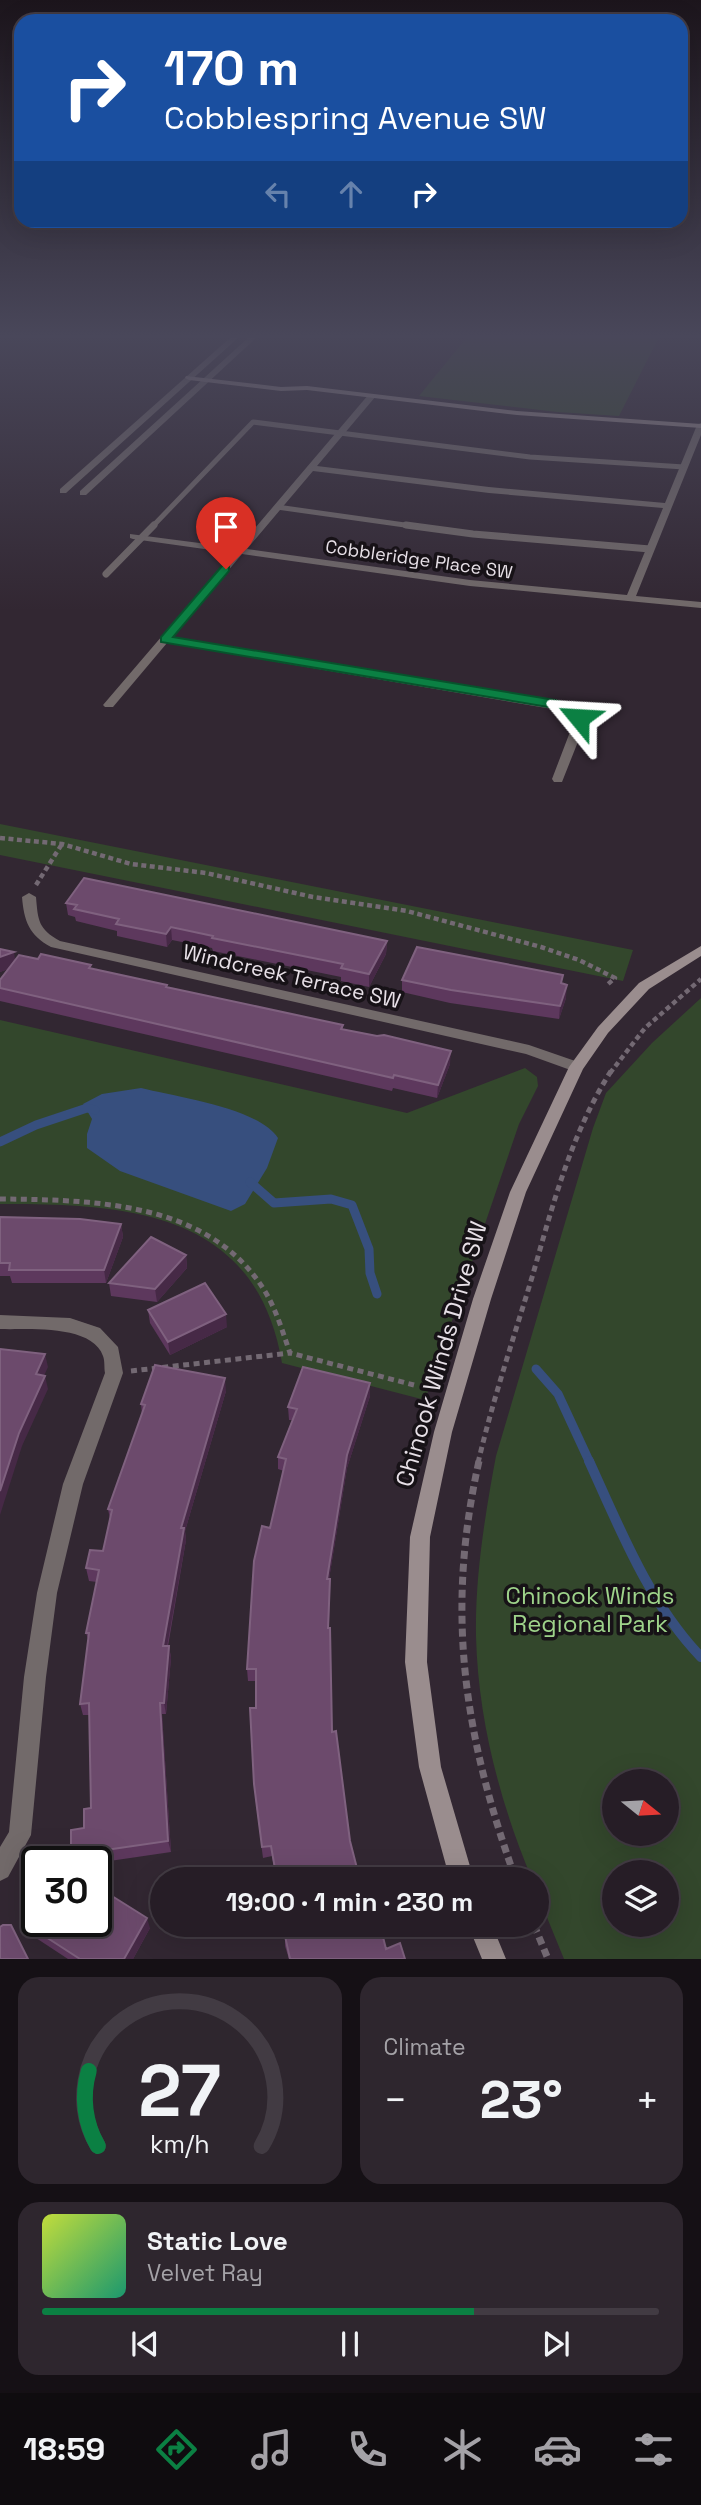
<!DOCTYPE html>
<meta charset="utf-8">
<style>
:root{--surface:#261d26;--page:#2e262e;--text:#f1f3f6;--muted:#a4a2a7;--line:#423b43;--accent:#0b8043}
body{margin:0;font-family:"Space Grotesk",sans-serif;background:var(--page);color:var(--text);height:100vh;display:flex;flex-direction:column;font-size:26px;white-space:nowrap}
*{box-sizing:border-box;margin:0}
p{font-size:23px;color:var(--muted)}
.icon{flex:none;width:38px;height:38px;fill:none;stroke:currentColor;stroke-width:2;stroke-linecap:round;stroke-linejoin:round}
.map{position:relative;height:1959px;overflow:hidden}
.sheet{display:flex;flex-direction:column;gap:18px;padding:18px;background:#151015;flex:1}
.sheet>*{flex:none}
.guide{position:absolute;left:14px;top:14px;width:674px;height:214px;border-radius:21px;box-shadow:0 7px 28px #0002,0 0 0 2px var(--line);background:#1a4fa0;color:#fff;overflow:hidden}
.needle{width:46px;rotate:108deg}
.fabs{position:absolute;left:602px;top:1769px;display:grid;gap:14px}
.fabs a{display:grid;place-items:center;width:77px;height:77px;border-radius:50%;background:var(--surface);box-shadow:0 7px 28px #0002,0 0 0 2px var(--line);font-size:35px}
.speed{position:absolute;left:21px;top:1846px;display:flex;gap:14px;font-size:35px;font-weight:700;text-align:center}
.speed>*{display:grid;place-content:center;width:91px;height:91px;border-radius:50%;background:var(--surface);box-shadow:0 7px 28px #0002,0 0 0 2px var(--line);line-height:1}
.speed .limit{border:4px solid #111;border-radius:10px;background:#fff;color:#111}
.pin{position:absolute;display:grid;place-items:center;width:60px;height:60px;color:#fff;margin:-72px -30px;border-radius:50% 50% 50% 0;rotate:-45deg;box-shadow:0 0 7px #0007}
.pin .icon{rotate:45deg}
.me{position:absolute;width:77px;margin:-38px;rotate:297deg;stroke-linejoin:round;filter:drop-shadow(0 0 5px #0008)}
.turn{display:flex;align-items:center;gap:24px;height:147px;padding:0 35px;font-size:32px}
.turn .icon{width:91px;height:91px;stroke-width:2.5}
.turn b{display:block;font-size:49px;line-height:60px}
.lanes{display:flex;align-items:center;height:66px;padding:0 35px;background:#0003;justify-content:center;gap:35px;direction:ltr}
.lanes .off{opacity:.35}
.big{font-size:52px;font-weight:700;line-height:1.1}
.sheet .tile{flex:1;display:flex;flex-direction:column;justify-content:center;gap:10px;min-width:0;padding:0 24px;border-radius:21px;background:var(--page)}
.sheet .dial{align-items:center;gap:0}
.dial svg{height:182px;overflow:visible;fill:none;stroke:var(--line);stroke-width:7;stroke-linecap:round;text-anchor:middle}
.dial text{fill:var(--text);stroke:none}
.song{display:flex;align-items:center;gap:21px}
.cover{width:84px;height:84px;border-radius:10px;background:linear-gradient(135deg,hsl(70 70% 55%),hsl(160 70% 35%))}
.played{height:7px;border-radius:4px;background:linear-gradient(90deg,var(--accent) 70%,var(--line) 70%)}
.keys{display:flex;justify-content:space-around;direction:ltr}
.heat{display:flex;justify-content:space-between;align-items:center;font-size:38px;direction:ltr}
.sheet .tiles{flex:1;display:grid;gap:18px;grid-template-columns:1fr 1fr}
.tile:last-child{grid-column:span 2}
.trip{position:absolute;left:150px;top:1867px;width:399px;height:70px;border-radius:35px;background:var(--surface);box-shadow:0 7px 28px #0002,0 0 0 2px var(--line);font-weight:700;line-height:70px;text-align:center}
.menu{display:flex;height:112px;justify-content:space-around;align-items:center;background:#0f0c0f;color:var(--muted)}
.menu .icon{width:49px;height:49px}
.menu .selected{color:var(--accent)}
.menu b{font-size:32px;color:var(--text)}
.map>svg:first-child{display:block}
</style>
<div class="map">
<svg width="701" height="1959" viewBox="0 0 701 1959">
<rect width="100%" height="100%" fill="#322732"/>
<path fill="#33472c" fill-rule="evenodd" d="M467 337H659L619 416 557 412 419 396Z
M0 824 633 950 623 981 0 855Z
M701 998V1959H564L537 1893V1880L532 1879C500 1803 478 1719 476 1636 475 1576 485 1515 496 1456L593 1128 606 1093 652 1043ZM614 1782H667V1834H614ZM667 1872V1925H614V1872Z
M0 1020 407 1113 525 1068 537 1077 538 1086 519 1124 425 1400 282 1363C256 1210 127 1204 0 1204Z"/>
<path fill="#374f7e" d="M141 1088C177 1097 259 1108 278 1138L267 1168 245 1204 231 1211 120 1171 87 1148V1134L92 1119 83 1104 102 1094Z"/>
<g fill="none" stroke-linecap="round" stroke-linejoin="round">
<path stroke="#374f7e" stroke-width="9" d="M0 1142 36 1125 87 1108 95 1110
M250 1182 274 1203 331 1199 352 1205 369 1249 370 1273 377 1294
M536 1369 558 1394 590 1463"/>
<path stroke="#374f7e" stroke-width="10" d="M589 1461C620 1529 649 1603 701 1657"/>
<path stroke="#736973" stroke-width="4.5" stroke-dasharray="5 3.5" stroke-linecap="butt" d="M0 838 62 844 131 864 206 873 313 897 407 911 541 947 579 960 615 978 608 984
M36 885 62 844
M610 1073 645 1028 701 979"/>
<path stroke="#736973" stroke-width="5" stroke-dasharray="6 4.5" stroke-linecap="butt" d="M0 1199C94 1200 211 1201 266 1293 277 1312 283 1333 290 1353L414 1385
M131 1371 290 1353
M478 1463C493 1399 514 1337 533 1274 553 1204 571 1134 611 1071"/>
<path stroke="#736973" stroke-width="7" stroke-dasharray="8 5" stroke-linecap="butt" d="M479 1461C445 1612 464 1736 516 1880
M534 1925 548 1959"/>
<path stroke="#726a6a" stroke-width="5" d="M277 507 419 527
M152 527 253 422 530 457 684 467"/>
<path stroke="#726a6a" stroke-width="7" d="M406 525 473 534 650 549
M106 574 154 525"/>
<path fill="#726a6a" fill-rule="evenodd" d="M231 337H239L66 493H60V489Z
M249 337H257L86 495H80V491Z
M369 394 376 396 317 466 489 487 665 503 697 425 701 423V435L636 596 701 602V608L470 586 242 554 172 638 571 706 583 716 585 724 562 782H554L552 779 573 724V719L564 711 167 643 113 707H105L103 705 233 553 133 539 130 538V534L238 548ZM313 471 489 493 663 508 627 595 470 580 247 549Z
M29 893 36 897C38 920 38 929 60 941L529 1045 581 1063 583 1067 581 1071 576 1072 526 1054 51 947C29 935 24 921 22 897Z
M0 1315 70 1318 100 1328 118 1347 123 1373 83 1484 57 1593 46 1677 31 1835 8 1877 0 1881V1847L9 1832 24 1677 37 1593 63 1484 105 1373C104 1368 105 1361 103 1356 92 1324 27 1330 0 1329Z"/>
<path fill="#9a8d8e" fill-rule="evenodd" d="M186 376 281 387 307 386 517 411 701 424V428L517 415 307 390 281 391 189 380 185 378Z
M701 946V956L649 989 608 1033 583 1069 526 1192 491 1299 452 1432 430 1537 427 1662 441 1767 474 1880H450L419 1767 405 1662 410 1537 434 1432 473 1299 510 1192 569 1067 598 1027 639 983Z
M468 1925H492L506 1959H482Z"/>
</g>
<path fill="#5d385d" d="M66 903 387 941 386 954 369 987 341 981V977L213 951 212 948 172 940 167 947 117 936V931L76 921 75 917 68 915Z
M0 949 15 960 92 969 167 985V987L343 1025V1029L450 1064 437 1098 393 1088 392 1091 0 1001V980L8 969 0 972Z
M402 980 562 984 566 998 559 1019 450 1003 402 992Z
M0 1217 121 1224 123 1237 106 1283H12L10 1276H0Z
M186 1255 187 1268 157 1302 111 1296 109 1283Z
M148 1310 227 1327 170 1355 150 1323Z
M226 1391 185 1531 186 1540 168 1646H169L171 1658 166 1714H162L171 1852 96 1863 73 1862 71 1855 84 1828 91 1808 89 1715H83L80 1704 88 1639 86 1633 97 1582 89 1581 86 1568 103 1551 110 1519 108 1509 142 1414 141 1404Z
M370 1396 347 1468 329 1579H330L329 1628 332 1732 350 1841 360 1880H276L272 1856 263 1858 255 1796 256 1681H248L247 1669 270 1528 284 1471 278 1469V1457L292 1420H289L288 1407Z
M285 1925H380L386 1949 405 1959H289L285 1946V1936L287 1935Z
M29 1926 150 1928 133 1959H68L33 1936Z"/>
<path fill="#462946" d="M171 927 172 940 167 947 166 934Z
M387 941 386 954 369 987V974Z
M14 952 16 966 0 972V957Z
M567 985 566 998 559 1019 560 1006Z
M451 1051 450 1064 437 1098 438 1085Z
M121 1224 123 1237 106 1283 104 1270Z
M186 1255 187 1268 157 1302 155 1289Z
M226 1314 227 1327 170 1355 168 1342Z
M45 1354 48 1367 39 1387 36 1374Z
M45 1376 48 1389 22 1446 0 1515V1491L19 1433Z
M225 1378 226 1391 185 1531 186 1540 165 1658 163 1646 181 1528Z
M370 1383V1396L347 1468 327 1592V1579L347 1455Z
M169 1646 171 1658 166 1714 164 1703Z
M160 1703 162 1714 171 1852 168 1841Z
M147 1918 150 1928 133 1959H124Z"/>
<path fill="#6c4a6c" stroke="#7f617f" stroke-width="2" d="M84 878 387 941 369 974 341 968 343 964 212 938 213 936 171 927 166 934 116 924 119 919 74 909 77 905 66 903Z
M417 947 563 975 561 983 567 985 560 1006 451 990 402 980Z
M0 949 14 952 0 957Z
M41 954 91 965 89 968 167 985 166 987 343 1025 341 1029 377 1036 384 1035 451 1051 438 1085 394 1075 393 1078 0 988V980L19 955 38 959Z
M0 1217 80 1219 121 1224 104 1270H9L10 1263H0Z
M151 1237 186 1255 155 1289 109 1283Z
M205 1283 226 1314 168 1342 148 1310Z
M0 1349 45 1354 36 1374 45 1376 19 1433 0 1491Z
M155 1365 225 1378 181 1528H184L163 1646H169L164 1703H160L168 1841 71 1855V1830L84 1828V1809L91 1808 89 1703 80 1704 89 1633H86L99 1570 86 1568 90 1550 103 1551 112 1510 108 1509 145 1405 141 1404Z
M303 1367 370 1383 347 1455 327 1579H330L328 1628H330L332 1732 336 1731 350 1841 360 1880H277L271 1846 262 1847 254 1784 250 1708H256V1669H247L254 1561 262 1526 270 1528 286 1459 278 1457 297 1409 288 1407Z
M96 1886 147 1918 124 1959H80L29 1926 37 1913V1922H96Z
M3 1925H11L28 1959H0V1927Z
M286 1925H380L386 1949 400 1943 405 1959H290L285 1936 288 1935Z"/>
<linearGradient id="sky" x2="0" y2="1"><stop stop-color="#1c151c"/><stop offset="0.55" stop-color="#49475a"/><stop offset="1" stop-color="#49475a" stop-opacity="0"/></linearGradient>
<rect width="701" height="611" fill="url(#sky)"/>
<path fill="#0b8043" stroke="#07532c" stroke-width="2" d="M226 565 229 566V571L173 637 555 700 572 705 585 718 579 722 563 710 554 708 161 642V637L222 566Z"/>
<g text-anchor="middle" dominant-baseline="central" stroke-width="7" stroke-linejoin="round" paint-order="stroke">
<g font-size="18" fill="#e7e0e7" stroke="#171217">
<text transform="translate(419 559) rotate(8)">Cobbleridge Place SW</text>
</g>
<g font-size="21" fill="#e7e0e7" stroke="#171217">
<text transform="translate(292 976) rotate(13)">Windcreek Terrace SW</text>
</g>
<g font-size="24" fill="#e7e0e7" stroke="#171217">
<text transform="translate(441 1354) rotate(-74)">Chinook Winds Drive SW</text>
</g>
<g font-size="24" fill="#9ed38a" stroke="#171217">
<text x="590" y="1595">Chinook Winds<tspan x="590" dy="28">Regional Park</tspan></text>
</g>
</g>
</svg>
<div class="fabs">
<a><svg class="needle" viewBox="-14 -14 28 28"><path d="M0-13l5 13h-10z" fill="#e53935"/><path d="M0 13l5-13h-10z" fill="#a4a2a7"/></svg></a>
<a><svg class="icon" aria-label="layers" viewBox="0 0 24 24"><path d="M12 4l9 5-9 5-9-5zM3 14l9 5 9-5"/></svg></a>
</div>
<div class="speed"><div class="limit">30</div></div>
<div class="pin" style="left:226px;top:569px;background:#d93025"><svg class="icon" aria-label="arrive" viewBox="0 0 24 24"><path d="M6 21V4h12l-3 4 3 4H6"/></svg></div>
<svg class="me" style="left:579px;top:718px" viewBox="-20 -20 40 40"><path d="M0-17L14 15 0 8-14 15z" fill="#0b8043" stroke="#fff" stroke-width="4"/></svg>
<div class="trip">19:00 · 1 min · 230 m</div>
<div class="guide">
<div class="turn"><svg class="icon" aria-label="right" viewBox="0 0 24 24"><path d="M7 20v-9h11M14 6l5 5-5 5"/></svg><div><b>170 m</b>Cobblespring Avenue SW</div></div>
<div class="lanes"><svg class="icon off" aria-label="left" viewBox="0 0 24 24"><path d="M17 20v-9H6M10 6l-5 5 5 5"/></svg><svg class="icon off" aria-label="ahead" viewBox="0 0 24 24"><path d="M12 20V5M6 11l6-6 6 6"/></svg><svg class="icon" aria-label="right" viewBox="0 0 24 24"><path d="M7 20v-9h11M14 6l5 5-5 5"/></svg></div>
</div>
</div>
<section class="sheet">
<div class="tiles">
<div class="tile dial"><svg viewBox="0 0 100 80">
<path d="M14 69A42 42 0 1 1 86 69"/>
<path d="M14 69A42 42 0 0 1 10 36" stroke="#0b8043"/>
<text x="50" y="56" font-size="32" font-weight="700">27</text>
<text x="50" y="72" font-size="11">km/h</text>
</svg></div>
<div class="tile"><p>Climate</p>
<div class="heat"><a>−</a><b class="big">23°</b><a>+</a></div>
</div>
<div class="tile">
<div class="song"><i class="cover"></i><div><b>Static Love</b><p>Velvet Ray</p></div></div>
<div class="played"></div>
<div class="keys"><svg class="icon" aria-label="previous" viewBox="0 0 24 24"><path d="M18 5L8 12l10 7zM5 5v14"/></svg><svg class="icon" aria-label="pause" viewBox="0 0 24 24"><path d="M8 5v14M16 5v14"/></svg><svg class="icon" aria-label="next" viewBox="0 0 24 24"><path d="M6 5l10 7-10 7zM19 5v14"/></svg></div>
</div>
</div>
</section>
<nav class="menu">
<b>18:59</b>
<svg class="icon selected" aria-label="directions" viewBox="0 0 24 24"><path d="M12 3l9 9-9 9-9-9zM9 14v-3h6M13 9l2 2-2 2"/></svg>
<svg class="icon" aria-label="music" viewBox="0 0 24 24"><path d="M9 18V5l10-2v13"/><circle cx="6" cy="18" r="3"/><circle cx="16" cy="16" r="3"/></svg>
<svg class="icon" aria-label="phone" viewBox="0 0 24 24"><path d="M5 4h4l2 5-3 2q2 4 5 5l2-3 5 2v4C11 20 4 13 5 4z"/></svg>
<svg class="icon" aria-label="climate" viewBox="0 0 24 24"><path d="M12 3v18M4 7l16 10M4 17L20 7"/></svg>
<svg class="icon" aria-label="car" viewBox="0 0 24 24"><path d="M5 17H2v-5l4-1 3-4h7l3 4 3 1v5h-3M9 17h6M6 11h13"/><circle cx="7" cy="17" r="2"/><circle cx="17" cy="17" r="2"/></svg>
<svg class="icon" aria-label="filters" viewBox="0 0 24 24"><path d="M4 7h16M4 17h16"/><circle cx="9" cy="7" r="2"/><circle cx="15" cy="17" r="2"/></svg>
</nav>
